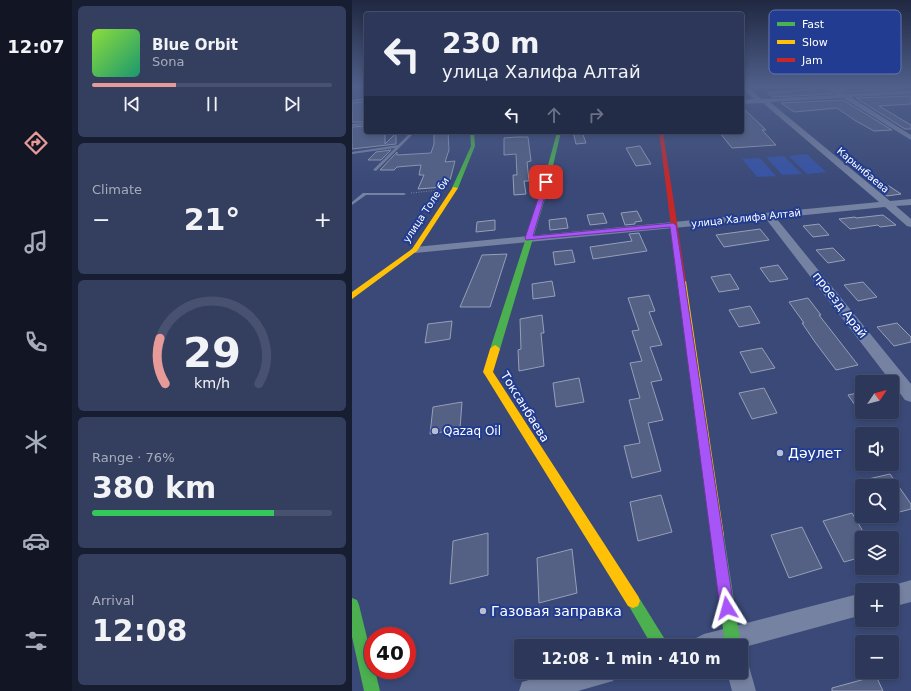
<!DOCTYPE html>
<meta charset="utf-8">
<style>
:root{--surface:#2c3759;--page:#343f5f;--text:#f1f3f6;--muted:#a6acba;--line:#48516f;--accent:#e69b98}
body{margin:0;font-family:"DejaVu Sans",sans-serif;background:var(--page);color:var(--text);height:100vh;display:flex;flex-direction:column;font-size:15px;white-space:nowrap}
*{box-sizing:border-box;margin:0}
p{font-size:13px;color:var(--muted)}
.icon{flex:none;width:22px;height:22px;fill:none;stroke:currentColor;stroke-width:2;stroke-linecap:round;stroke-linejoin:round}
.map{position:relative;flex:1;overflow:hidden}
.details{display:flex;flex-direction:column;gap:6px;padding:6px;background:#181e31;width:280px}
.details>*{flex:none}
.top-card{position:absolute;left:12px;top:12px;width:380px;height:122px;border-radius:4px;box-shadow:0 2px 6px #0003,0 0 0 1px var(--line);background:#2c3759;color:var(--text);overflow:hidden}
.needle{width:26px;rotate:55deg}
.fabs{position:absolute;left:503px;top:375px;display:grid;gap:8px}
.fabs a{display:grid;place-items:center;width:44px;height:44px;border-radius:4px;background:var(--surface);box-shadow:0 2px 6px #0003,0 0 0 1px var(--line);font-size:20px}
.speed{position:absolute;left:12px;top:627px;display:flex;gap:8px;font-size:20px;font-weight:700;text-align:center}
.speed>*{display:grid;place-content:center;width:52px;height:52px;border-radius:50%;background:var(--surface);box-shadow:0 2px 6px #0003,0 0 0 1px var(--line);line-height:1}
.speed .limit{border:6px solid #d22;background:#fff;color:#111}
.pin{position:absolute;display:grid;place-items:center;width:34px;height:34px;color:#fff;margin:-17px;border-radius:8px;box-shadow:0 2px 6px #0006}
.me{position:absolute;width:44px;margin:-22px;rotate:352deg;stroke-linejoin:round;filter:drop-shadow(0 0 3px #0008)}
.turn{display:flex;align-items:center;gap:14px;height:84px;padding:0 12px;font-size:18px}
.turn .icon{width:52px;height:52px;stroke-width:2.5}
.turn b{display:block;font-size:28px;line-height:34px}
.lanes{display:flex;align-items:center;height:38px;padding:0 12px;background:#0003;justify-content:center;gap:20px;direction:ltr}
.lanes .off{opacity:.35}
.big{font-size:30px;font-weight:700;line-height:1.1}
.details .widget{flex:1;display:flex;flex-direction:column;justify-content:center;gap:6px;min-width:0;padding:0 14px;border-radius:6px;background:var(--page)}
.details .dial{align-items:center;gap:0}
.dial svg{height:104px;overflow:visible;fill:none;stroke:var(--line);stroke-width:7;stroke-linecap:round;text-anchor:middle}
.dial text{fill:var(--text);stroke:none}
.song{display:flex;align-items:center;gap:12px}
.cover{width:48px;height:48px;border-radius:6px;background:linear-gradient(135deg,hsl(90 70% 55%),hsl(160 70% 35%))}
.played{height:4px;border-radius:2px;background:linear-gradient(90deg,var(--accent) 35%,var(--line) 35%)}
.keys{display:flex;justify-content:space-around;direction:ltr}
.heat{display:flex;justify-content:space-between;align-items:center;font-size:22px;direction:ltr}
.charge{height:6px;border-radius:3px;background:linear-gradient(90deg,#34c759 76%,var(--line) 0)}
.trip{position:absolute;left:162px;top:639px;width:234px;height:40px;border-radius:4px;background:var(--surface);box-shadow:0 2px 6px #0003,0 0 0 1px var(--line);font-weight:700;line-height:40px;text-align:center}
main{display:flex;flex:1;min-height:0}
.tabs{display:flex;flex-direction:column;width:72px;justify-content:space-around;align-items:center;background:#121624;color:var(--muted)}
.tabs .icon{width:28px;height:28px}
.tabs .active{color:var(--accent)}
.tabs b{font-size:18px;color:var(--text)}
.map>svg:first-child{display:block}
</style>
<main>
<nav class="tabs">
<b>12:07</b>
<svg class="icon active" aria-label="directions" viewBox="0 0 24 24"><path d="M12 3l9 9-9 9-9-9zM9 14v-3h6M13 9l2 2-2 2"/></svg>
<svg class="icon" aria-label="music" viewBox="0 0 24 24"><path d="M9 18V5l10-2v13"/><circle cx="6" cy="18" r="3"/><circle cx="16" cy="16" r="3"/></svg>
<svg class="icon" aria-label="phone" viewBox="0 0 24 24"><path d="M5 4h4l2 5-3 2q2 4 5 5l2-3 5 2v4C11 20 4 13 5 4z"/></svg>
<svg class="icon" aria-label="climate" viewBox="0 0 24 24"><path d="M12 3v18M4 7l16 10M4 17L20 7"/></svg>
<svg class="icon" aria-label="car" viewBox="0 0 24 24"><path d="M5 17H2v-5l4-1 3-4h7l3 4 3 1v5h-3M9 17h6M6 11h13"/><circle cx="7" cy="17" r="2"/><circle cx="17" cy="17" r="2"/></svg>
<svg class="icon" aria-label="filters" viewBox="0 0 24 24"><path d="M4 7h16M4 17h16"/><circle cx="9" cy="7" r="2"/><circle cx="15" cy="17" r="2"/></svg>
</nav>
<section class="details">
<div class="widget">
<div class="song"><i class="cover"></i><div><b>Blue Orbit</b><p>Sona</p></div></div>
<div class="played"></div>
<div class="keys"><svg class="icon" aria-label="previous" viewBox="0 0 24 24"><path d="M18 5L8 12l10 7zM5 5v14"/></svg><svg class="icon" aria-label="pause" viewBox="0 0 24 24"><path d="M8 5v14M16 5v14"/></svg><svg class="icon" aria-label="next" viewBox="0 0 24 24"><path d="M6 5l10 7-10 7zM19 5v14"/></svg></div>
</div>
<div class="widget"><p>Climate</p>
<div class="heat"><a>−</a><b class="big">21°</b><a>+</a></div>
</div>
<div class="widget dial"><svg viewBox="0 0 100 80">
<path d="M14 69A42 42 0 1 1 86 69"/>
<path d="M14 69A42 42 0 0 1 10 34" stroke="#e69b98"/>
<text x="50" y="56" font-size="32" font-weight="700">29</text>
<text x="50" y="72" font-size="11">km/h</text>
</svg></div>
<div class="widget"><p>Range · 76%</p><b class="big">380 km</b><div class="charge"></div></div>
<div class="widget"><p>Arrival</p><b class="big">12:08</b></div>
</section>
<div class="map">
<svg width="559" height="691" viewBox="0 0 559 691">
<rect width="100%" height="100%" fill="#3a4977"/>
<path fill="#3653a6" d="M455 154 474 172 455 174 437 156Z
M432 156 450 174 430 175 414 157Z
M408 158 424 176 405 177 390 159Z"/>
<path fill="#546185" stroke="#969fb8" d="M528 86H544L549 89 493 92 487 89Z
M459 89H475L481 94 421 97 415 93Z
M559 96V104L527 106 559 125V129H553L504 98Z
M491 100 540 130 522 131 504 121 485 108 442 112 429 103Z
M14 102V122H0V103Z
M390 107 414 130H410L424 145 380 148 367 132H390Z
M14 126V132H33V144L44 133V144L0 149V127Z
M82 132H96L97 150 93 162 103 161 97 184H93L92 187 66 189 72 175H67L69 165 45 167 42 170H28L45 152V155L79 153 82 144Z
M221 132H230L234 143 224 144Z
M165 137H176L179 161 175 162 177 181H172L174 194 162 195 161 175H165L164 154 152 155V138Z
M288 146 299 164 284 166 274 148Z
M39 150 29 160H16L24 152Z
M537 186 549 194 535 196 524 187Z
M285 211 290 221 283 222V224L273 225 269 213Z
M251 213 255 223 238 225 235 215Z
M531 215 544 225 528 227 526 225 498 229 487 219 503 217 504 218Z
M214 218 216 228 198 230 197 220Z
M143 220V230L124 232 125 222Z
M467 224 477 235 461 237 451 226Z
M408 229 417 240 372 247 364 235Z
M287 233 295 251 241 259 238 247 280 241 277 234Z
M481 248 493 260 476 263 464 250Z
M220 250 223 262 203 265 201 252Z
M155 254 138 307H108L130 255Z
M426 265 436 279 418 282 408 268Z
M378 274 387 289 367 292 359 277Z
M200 281 203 296 181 299 180 284Z
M511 282 525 297 506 301 492 285Z
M297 295 303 311 297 312 310 345 298 347 310 380 299 382 311 420 296 423 309 471 280 478 272 446 288 443 277 400 288 398 278 363 290 361 280 331 287 330 276 298Z
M456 298 469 315H467L506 365 484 370 463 342 450 323H452L437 302Z
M398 306 408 323 387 327 377 310Z
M190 315 192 333H189L192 366 167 371 166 350 169 349 168 319Z
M100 321 98 339 73 343 76 324Z
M545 323 559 337V342L542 346 525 327Z
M410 348 423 368 399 373 388 352Z
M227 378 232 402 204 407 201 383Z
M412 388 425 413 400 419 387 393Z
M510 392V415L496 395Z
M110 402 108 429 78 434 81 407Z
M538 474 559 504V509L540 514V486H503V482Z
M309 495 320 532 286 541 278 502Z
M500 513 515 538H510V557L492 562 471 521Z
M450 527 470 568 437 578 419 535Z
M136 533V575L98 584 101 541Z
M220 549 225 593 187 603 185 558Z
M524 676 531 691H480V688Z"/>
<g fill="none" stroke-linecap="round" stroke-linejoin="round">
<path stroke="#7682a2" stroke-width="1" stroke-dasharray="1 1.5" stroke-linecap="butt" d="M59 193 88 190"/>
<path fill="#7682a2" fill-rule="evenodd" d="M14 98V100L0 102V100Z
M14 123V125L0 126V124Z
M59 132H63L24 171 21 170 43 148 0 154V152L46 145Z
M11 193H52L54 194 52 195H14L0 205V202Z"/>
<path fill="#7682a2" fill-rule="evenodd" d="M390 86H395L409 99 485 95 473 86H481L493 94 559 90V94L499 97 559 135V140L491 98 418 102 538 201 559 199V205L544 206 559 219V227L555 226 533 207 424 218 559 384V402L553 400 414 219 63 253 58 250 63 247 527 202 411 103 390 104V100L402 99 390 88Z
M559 580V602L540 607V590H532V588Z
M510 593V615L389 648V646H340L344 638 352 634Z
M389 661 396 663 404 691H380L375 672H389Z
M205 672H264L261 681 226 691H167L170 682Z"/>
<path fill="#4caf50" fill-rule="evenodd" d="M118 132H122L123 146 106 188 101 189 100 188 119 146Z
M205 132H209L194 195 148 349 146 351H140L138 349 188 195Z
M366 530 371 531 372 536 389 646H373L360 536 361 531Z
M281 594 286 596 317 646H300L274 601 276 596Z
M0 598 5 600 7 605 21 662V670H23L28 691H12L0 637Z"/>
<path fill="#ffc107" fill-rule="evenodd" d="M101 187 106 188 65 251 0 299V292L60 249Z
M330 278 334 281 372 536 371 541 366 542 361 541 360 536 326 281Z
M143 345 146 347 148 349 141 372 286 596 288 601 286 606 281 608 276 606 133 375 131 372 138 349 140 347Z"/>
<path fill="#c62828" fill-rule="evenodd" d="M307 132H311L334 281 330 284 326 281Z"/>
</g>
<linearGradient id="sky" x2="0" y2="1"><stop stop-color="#202841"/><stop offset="0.47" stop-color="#4f5f8a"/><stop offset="1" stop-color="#4f5f8a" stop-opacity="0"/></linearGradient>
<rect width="559" height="183" fill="url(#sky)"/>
<path fill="#a855f7" stroke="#6d37a1" d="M192 181 197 182 181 236 321 223 324 225 382 608 380 613 375 616 370 613 368 608 318 227 174 240 173 238Z"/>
<g fill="#babfcf" stroke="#213c90" stroke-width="1.5">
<circle cx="83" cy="431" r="4"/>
<circle cx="428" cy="453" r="4"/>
<circle cx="131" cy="611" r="4"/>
</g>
<g text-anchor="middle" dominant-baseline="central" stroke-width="4" stroke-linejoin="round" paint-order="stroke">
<g font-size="10" fill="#fff" stroke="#213c90">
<text transform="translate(511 170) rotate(40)">Карынбаева</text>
<text transform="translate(74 210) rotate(-57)">улица Толе би</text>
<text transform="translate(394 218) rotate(-6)">улица Халифа Алтай</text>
</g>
<g font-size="12" fill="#fff" stroke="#213c90">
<text transform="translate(488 305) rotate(52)">проезд Арай</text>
<text transform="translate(173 407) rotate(58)">Токсанбаева</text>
</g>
<g font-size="12" fill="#fff" stroke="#213c90" text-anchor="start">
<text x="91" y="431">Qazaq Oil</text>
</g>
<g font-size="14" fill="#fff" stroke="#213c90" text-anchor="start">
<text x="436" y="453">Дәулет</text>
<text x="139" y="611">Газовая заправка</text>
</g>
</g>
<rect x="417" y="10" width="132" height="64" rx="6" fill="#213c90" stroke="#6476b1" stroke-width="1"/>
<rect x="425" y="22" width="18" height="4" fill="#4caf50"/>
<rect x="425" y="40" width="18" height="4" fill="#ffc107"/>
<rect x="425" y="58" width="18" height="4" fill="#c62828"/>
<g font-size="11" fill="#fff">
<text x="450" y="28">Fast</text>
<text x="450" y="46">Slow</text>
<text x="450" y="64">Jam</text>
</g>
</svg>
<div class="fabs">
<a><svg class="needle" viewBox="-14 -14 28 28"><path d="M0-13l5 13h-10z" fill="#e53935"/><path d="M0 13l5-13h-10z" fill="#a6acba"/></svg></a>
<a><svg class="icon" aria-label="sound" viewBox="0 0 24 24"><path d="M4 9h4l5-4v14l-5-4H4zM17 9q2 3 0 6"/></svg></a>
<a><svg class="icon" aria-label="search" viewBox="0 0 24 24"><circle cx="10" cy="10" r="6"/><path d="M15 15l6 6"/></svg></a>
<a><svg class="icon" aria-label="layers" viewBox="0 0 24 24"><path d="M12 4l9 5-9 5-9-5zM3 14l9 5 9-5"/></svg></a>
<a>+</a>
<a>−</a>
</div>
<div class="speed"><div class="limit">40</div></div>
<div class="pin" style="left:194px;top:182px;background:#d93025"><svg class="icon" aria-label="arrive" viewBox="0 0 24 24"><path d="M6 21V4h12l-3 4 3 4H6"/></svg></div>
<svg class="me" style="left:375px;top:608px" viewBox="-20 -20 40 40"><path d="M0-17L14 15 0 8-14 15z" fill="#a855f7" stroke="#fff" stroke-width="4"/></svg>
<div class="trip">12:08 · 1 min · 410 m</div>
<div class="top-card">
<div class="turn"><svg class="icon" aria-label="left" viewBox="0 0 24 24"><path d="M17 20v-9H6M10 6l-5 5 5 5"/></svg><div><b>230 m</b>улица Халифа Алтай</div></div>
<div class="lanes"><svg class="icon" aria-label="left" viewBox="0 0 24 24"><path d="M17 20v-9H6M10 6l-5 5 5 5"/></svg><svg class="icon off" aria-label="ahead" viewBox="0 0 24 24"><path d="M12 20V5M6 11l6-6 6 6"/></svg><svg class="icon off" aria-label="right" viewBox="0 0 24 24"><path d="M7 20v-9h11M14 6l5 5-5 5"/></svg></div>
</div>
</div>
</main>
